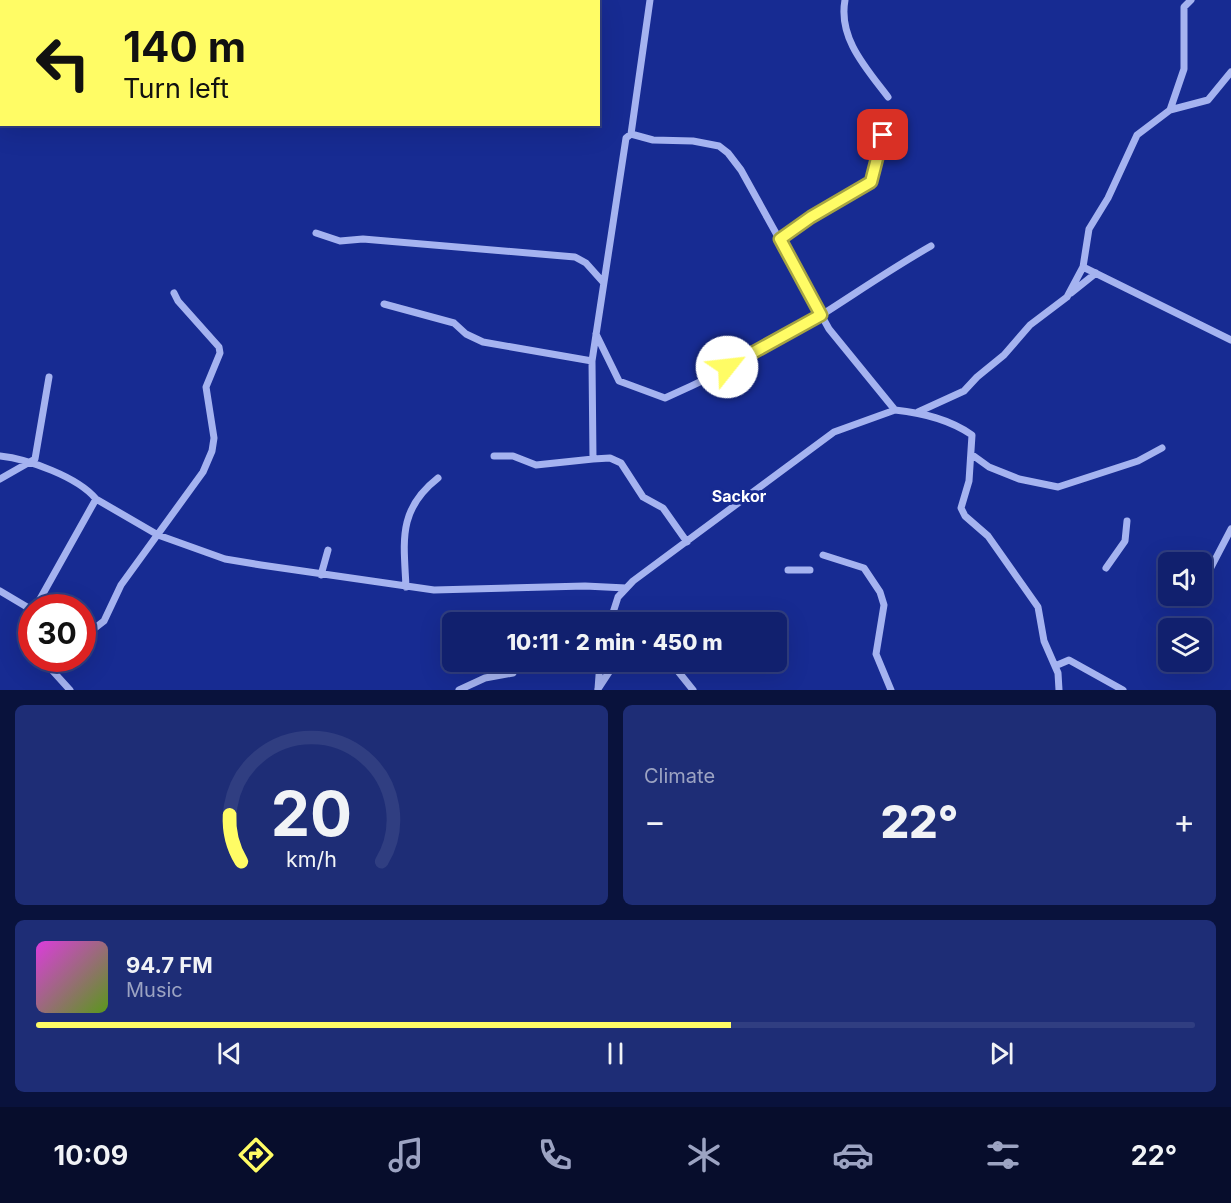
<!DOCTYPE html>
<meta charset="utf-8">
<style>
:root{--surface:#11206e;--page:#1e2d76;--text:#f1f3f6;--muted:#9ca3c2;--line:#303e81;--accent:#fffc65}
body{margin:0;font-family:Inter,sans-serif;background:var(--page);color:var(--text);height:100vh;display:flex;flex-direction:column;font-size:22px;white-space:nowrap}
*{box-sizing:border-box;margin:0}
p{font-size:20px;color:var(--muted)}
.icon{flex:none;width:33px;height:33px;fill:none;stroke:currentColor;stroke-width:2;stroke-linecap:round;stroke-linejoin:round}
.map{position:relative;height:690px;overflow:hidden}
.drawer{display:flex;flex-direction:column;gap:15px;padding:15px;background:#09123c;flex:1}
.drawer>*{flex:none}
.top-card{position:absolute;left:0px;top:0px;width:600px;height:126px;box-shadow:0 6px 24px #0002,0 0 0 2px var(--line);background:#fffc65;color:#111;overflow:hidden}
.buttons{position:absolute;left:1158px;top:552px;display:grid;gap:12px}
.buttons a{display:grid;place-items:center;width:54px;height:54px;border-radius:9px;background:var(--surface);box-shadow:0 6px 24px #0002,0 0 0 2px var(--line);font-size:30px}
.speed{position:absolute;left:18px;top:594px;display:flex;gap:12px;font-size:30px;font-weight:700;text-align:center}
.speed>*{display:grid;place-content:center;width:78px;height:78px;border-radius:50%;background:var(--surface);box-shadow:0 6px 24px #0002,0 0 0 2px var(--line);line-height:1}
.speed .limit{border:9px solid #d22;background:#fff;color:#111}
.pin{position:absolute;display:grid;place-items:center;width:51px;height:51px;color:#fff;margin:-26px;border-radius:12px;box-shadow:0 3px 9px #0006}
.me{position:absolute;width:66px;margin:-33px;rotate:61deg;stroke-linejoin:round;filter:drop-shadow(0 0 4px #0008)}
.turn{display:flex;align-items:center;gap:21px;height:126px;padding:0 24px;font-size:27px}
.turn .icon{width:78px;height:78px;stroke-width:2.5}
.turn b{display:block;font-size:42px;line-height:51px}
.big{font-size:45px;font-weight:800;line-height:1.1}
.drawer .card{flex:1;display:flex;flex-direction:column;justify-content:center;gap:9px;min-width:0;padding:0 21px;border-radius:9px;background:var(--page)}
.drawer .dial{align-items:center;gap:0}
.dial svg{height:156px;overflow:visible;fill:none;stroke:var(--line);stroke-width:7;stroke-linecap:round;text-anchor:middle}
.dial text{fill:var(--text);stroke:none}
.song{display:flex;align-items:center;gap:18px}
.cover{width:72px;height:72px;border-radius:9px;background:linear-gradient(135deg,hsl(300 70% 55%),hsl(90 70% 35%))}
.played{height:6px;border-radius:3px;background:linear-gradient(90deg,var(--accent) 60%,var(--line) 60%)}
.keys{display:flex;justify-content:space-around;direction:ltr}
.heat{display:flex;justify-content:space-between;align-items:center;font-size:33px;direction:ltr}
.drawer .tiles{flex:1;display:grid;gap:15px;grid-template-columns:1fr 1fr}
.card:last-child{grid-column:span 2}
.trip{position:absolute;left:442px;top:612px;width:345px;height:60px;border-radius:9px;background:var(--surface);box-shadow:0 6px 24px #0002,0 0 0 2px var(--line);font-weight:800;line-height:60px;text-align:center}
.tab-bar{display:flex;height:96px;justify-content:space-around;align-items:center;background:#070d2c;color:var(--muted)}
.tab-bar .icon{width:42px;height:42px}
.tab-bar .current{color:var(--accent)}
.tab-bar b{font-size:27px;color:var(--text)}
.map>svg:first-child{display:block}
</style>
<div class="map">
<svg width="1231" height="690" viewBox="0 0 1231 690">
<rect width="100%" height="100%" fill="#172b92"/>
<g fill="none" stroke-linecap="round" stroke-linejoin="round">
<path stroke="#a5b3f0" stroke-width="7" d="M650 0 631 134 653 140 693 141 719 146 728 153 741 170 829 329 895 410C923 413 949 419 972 435L969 481 961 508 965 516 988 536 1038 607 1044 641 1058 673 1059 690
M845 0C838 38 866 68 888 97
M14 2 16 0
M553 2 555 0
M0 11 2 10
M1170 110 1184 69V7L1191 0
M631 134 626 138 592 361 593 459 610 458 621 463 643 497 663 508 687 542
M316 233 340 241 363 239 575 257 586 263 603 282
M780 239 811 217 871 182 883 135
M1083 267 1231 340
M1071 293 1096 273
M384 304 454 323 466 334 483 342 592 361
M596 334 619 381 665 398C717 375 774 346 823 314 859 291 894 267 931 246
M918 412 964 391 977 377 1004 355 1030 325 1067 297 1083 267 1089 229 1108 198 1137 135 1170 110 1208 100 1231 72
M971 454 989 467 1019 479 1058 487 1138 461 1162 448
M0 456C28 459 78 477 96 499
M494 456H513L536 465 593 459
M0 479 35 459 49 377
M823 555 864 568 880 592 884 605 876 654 891 690
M1106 568 1125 541 1127 521
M788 570H810
M321 575 328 550
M1206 577 1231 529
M406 587C404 542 397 510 438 478
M0 591 32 610
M35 608 96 499 158 535 225 559 261 565 434 590 585 586 626 588
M610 622 618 597 633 581 834 432 895 410
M82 638 104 621 121 585 203 472 212 451 214 438 206 387 220 353 219 347 178 301 174 293
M46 658 50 668 70 690
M653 662 677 670 693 690
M1055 666 1069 660 1123 690
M598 689 613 666 620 662
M598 689 600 662
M459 690 485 678 513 673 519 662"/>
</g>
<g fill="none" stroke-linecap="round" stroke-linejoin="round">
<defs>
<path id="route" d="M727 367 821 315 780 239 811 217 871 182 883 135"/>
</defs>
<use href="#route" stroke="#a6a442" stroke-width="15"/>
<use href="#route" stroke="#fffc65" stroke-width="10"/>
</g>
<g text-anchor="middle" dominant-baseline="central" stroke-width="6" stroke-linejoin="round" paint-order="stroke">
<g font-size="16" font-weight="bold" fill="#fff" stroke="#172b92">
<text x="739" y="496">Sackor</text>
</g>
</g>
</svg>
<div class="buttons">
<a><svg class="icon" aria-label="sound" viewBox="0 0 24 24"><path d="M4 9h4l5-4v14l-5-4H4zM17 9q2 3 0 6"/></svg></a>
<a><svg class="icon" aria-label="layers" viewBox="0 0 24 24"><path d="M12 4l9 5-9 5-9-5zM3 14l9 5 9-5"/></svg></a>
</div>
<div class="speed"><div class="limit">30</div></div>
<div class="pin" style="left:883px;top:135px;background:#d93025"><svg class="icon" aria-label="arrive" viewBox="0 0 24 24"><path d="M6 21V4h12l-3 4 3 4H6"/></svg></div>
<svg class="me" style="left:727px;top:367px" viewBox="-20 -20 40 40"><circle r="19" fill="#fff"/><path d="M0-13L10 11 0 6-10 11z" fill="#fffc65"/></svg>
<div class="trip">10:11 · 2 min · 450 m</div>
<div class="top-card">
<div class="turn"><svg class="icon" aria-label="left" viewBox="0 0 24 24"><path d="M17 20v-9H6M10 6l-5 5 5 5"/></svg><div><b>140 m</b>Turn left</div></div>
</div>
</div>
<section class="drawer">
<div class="tiles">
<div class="card dial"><svg viewBox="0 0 100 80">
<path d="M14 69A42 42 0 1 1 86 69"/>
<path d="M14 69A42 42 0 0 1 8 45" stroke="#fffc65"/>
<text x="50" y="56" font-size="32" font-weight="700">20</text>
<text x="50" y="72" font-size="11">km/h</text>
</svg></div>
<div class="card"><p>Climate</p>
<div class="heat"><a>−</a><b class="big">22°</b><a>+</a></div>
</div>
<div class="card">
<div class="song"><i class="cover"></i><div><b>94.7 FM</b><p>Music</p></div></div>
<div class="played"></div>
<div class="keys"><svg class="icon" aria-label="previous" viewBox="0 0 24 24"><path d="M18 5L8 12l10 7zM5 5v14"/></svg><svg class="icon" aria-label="pause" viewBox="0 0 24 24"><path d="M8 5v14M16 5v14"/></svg><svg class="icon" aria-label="next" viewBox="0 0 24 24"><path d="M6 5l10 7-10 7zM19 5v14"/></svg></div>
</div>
</div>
</section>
<nav class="tab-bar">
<b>10:09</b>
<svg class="icon current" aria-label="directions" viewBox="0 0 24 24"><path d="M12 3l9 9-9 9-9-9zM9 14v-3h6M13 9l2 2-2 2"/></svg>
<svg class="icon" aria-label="music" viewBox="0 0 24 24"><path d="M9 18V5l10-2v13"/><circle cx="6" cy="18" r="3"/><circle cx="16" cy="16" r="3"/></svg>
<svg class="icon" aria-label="phone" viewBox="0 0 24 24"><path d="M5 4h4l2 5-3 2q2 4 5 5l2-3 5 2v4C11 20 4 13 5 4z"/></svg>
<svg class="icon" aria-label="climate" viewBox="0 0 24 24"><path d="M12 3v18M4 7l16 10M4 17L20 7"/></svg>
<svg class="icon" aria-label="car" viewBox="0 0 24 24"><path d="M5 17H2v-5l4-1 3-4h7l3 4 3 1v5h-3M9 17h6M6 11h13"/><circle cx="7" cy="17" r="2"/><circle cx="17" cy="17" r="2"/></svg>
<svg class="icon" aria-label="filters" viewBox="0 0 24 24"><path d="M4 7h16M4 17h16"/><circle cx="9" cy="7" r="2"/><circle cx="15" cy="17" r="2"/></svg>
<b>22°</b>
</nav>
